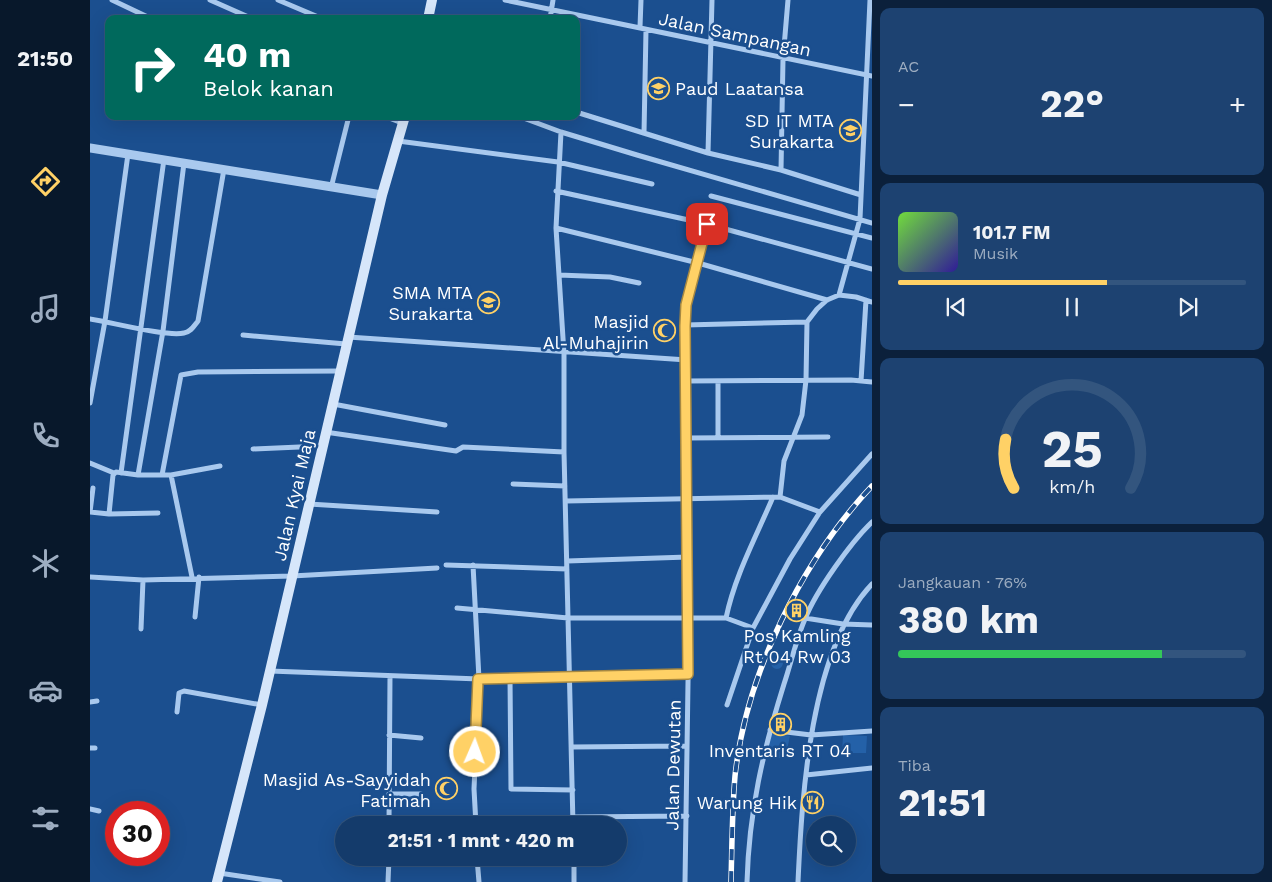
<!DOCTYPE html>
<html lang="id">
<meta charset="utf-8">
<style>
:root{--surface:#143b6b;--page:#1d4271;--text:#f1f3f6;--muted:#9dadc1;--line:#33557e;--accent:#ffd166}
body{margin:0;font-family:"Work Sans",sans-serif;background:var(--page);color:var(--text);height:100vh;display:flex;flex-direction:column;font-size:19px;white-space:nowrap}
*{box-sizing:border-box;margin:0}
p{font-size:16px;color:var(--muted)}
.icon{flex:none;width:28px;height:28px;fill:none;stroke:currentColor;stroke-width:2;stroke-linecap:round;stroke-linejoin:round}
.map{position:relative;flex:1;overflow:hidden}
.side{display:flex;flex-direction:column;gap:8px;padding:8px;background:#0b203b;width:400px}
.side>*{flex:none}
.banner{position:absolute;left:15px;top:15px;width:475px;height:105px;border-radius:10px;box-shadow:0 5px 20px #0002,0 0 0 1px var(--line);background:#00695c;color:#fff;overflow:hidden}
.fabs{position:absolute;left:716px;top:816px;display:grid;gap:10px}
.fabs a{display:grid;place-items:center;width:50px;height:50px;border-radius:50%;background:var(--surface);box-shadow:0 5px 20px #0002,0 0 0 1px var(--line);font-size:25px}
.speed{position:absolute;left:15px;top:801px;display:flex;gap:10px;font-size:25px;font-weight:700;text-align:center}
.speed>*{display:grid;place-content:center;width:65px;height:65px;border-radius:50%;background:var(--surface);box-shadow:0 5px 20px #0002,0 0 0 1px var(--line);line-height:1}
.speed .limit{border:8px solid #d22;background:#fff;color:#111}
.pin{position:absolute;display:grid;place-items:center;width:42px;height:42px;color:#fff;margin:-21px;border-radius:10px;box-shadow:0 2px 8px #0006}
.me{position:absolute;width:55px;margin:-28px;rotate:2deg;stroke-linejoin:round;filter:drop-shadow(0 0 4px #0008)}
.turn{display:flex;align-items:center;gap:18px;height:105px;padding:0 15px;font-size:22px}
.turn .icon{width:65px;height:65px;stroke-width:2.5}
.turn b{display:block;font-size:35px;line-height:42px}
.big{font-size:38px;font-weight:700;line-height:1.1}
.side .card{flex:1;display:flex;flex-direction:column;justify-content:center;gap:8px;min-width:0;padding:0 18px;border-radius:10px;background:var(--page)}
.side .dial{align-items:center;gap:0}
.dial svg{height:130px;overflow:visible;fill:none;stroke:var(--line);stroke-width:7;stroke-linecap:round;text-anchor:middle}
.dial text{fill:var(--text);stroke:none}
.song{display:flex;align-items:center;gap:15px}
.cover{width:60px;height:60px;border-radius:8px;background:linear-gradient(135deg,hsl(100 70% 55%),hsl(250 70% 35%))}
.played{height:5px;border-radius:2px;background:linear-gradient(90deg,var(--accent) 60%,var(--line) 60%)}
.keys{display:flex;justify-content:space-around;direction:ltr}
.heat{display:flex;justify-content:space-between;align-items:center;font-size:28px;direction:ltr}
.charge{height:8px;border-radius:4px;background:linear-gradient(90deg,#34c759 76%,var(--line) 0)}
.trip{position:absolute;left:245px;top:816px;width:292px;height:50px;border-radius:25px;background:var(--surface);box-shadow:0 5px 20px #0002,0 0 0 1px var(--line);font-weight:700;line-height:50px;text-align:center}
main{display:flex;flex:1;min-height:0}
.tabs{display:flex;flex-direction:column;width:90px;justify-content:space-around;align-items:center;background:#08182b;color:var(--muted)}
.tabs .icon{width:35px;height:35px}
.tabs .active{color:var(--accent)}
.tabs b{font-size:22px;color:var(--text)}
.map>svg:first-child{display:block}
</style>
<main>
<nav class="tabs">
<b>21:50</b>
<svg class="icon active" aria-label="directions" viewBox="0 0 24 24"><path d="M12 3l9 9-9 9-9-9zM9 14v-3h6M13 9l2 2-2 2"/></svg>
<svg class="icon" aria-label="music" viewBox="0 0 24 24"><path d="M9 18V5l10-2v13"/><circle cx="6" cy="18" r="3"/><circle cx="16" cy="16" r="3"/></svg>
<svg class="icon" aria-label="phone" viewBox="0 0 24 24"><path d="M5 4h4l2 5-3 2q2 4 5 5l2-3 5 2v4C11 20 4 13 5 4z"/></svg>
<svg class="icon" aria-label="climate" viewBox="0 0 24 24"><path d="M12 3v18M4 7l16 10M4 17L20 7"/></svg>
<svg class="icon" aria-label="car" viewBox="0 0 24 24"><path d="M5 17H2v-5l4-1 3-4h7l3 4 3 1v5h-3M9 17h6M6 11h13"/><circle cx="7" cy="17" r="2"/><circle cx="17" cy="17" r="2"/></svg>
<svg class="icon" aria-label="filters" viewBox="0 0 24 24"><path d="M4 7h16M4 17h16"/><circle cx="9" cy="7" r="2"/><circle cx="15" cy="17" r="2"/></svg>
</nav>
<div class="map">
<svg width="782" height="882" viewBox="0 0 782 882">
<rect width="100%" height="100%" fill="#1b4f8f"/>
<path fill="#2461a8" d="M681 663a6 6 0 1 1 12 0a6 6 0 1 1-12 0Z
M681 732 700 736 695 759 676 755Z
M753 735 777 736 776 753H752Z"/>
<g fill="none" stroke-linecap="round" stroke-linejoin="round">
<path stroke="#a9c9ee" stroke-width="5" d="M22 0 62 19
M120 0 163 19
M188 0 233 19
M415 0 782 76
M460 19 463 0
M550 27 551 0
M486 112 618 153 691 170 771 195
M294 116 312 123
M428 116 471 132 547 155 782 223
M471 132 466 228 474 354V452L483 825
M554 133 556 30
M308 141 468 162 562 184
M618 153 622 0
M691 170 693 59 698 0
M241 188 259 116
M466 191 617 224 782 269
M621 196 782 238
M466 228 608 263 737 300
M469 275 520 277 549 283
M749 295 766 297 782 302
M0 319C21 322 76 337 94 333 101 332 104 326 108 321L134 169
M595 325 717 322
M153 335 256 344
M258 337 597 360
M596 381 761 380 782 382
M771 381 776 300
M628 382V438
M0 403 15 321 38 154
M243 404 355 425
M235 432 366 451 373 447 474 452
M595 438 738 437
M163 449 232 446
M0 463 24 473
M31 473 74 159
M48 475 73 331 94 163
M72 475 91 375 108 372 250 371
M81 475 102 577
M423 484 475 486
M690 497 694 461 712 415 716 380 717 322 727 309 737 300 749 295 770 219 780 0
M476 501 690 497 730 512
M219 504 347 512
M0 512 19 514 23 475 26 472 48 475H81L130 466
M0 512 3 488
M19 514 68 513
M477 561 598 557
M356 565 477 569
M383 565 389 679 384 789 386 825
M0 577 53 580 202 576 347 568
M367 608 478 618H636L663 628
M105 617 109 577
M636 618C645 575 666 537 683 497
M715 618 753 624 782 625
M51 629 53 580
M180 671 389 679 598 674
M420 678 421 789 483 790
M0 702 7 701
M637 705 663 628 700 559 730 512 782 454
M87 712 89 693 94 691 172 705
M680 730 721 735 782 731
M299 735 331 738
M482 747 596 746
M0 748H5
M716 775 782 768
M299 794H331
M0 809 9 811
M483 817 597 816
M300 818 327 821
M299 825 300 676
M387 858 389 882
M484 858V882
M129 873 190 882
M298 882 299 858
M595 882 599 617 595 325 596 305 617 224
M657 882C659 811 673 751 694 684 701 663 706 640 715 619 726 591 761 542 782 522
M708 882C712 795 720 649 782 584"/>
<path stroke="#a9c9ee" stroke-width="9" d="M0 148 292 195"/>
<path stroke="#d6e6fa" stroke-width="10" d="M338 19 342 0
M127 882 172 705 292 195 315 116"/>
<defs>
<path id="rail" d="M641 882C642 847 642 811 645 776 656 674 712 560 782 486"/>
</defs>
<use href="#rail" stroke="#fff" stroke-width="5.5"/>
<use href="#rail" stroke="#1b4f8f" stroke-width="4" stroke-dasharray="11" stroke-linecap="butt"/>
</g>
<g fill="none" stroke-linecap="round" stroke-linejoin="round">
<defs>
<path id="route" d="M385 752 388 679 598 674 595 326 596 305 617 224"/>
</defs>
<use href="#route" stroke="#a68842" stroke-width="12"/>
<use href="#route" stroke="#ffd166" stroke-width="9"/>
</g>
<defs>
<symbol id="school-ring" viewBox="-11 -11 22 22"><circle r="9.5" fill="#1b4f8f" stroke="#ffd166" stroke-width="1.5"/><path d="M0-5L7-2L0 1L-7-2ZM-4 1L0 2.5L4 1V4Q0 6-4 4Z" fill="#ffd166"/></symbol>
<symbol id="mosque-ring" viewBox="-11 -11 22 22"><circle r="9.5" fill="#1b4f8f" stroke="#ffd166" stroke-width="1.5"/><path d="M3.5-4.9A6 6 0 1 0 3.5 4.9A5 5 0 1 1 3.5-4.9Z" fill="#ffd166"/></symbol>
<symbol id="building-ring" viewBox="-11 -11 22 22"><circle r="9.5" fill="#1b4f8f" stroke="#ffd166" stroke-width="1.5"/><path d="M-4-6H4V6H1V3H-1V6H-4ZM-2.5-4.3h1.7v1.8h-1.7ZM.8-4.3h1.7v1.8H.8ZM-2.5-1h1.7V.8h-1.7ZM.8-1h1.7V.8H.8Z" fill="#ffd166"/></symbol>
<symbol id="restaurant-ring" viewBox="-11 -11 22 22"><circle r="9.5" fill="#1b4f8f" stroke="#ffd166" stroke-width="1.5"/><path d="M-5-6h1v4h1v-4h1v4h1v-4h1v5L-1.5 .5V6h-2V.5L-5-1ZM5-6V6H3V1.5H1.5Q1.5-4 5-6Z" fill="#ffd166"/></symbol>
</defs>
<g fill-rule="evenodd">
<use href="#school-ring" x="556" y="76" width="25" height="25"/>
<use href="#school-ring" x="748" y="118" width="25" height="25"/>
<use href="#school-ring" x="386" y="290" width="25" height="25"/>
<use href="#mosque-ring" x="562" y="318" width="25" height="25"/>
<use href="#building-ring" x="694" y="598" width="25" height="25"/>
<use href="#building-ring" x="678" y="712" width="25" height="25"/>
<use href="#mosque-ring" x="344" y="776" width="25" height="25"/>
<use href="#restaurant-ring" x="710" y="790" width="25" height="25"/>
</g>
<g text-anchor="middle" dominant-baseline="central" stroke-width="5" stroke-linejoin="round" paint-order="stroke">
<g font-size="18" fill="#fff" stroke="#1b4f8f">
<text transform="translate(645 34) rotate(12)">Jalan Sampangan</text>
<text transform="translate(204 495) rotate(-77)">Jalan Kyai Maja</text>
<text transform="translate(583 765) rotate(-89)">Jalan Dewutan</text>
</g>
<g font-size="18" fill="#fff" stroke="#1b4f8f" text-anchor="end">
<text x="585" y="88" text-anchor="start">Paud Laatansa</text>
<text x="744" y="120">SD IT MTA<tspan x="744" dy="21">Surakarta</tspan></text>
<text x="383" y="292">SMA MTA<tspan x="383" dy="21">Surakarta</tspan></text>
<text x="559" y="321">Masjid<tspan x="559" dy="21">Al-Muhajirin</tspan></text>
<text x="707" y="635" text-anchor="middle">Pos Kamling<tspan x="707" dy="21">Rt 04 Rw 03</tspan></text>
<text x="690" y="750" text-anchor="middle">Inventaris RT 04</text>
<text x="341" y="779">Masjid As-Sayyidah<tspan x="341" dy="21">Fatimah</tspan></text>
<text x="707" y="802">Warung Hik</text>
</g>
</g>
</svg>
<div class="fabs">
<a><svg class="icon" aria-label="search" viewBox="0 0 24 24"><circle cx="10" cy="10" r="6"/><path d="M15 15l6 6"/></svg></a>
</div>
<div class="speed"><div class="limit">30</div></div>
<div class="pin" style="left:617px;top:224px;background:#d93025"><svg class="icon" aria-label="arrive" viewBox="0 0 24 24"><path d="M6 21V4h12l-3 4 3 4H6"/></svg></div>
<svg class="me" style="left:385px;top:752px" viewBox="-20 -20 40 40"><circle r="17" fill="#ffd166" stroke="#fff" stroke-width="3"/><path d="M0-11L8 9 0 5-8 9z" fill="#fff"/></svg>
<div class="trip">21:51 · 1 mnt · 420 m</div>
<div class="banner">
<div class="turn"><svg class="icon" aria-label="right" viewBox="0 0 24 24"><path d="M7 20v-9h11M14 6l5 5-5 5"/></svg><div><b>40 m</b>Belok kanan</div></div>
</div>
</div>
<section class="side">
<div class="card"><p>AC</p>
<div class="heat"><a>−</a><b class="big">22°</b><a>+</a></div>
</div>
<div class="card">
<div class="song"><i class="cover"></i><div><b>101.7 FM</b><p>Musik</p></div></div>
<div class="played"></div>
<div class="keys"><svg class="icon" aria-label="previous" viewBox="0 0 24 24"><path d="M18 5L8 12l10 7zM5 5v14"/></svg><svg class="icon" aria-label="pause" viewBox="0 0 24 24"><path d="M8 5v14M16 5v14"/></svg><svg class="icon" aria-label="next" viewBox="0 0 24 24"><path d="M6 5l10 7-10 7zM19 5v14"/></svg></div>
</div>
<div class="card dial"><svg viewBox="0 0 100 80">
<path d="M14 69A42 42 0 1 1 86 69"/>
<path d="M14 69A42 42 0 0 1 9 39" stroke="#ffd166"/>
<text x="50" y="56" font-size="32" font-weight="700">25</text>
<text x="50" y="72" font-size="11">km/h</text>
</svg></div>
<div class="card"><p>Jangkauan · 76%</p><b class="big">380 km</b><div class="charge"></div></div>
<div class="card"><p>Tiba</p><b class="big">21:51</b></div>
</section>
</main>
